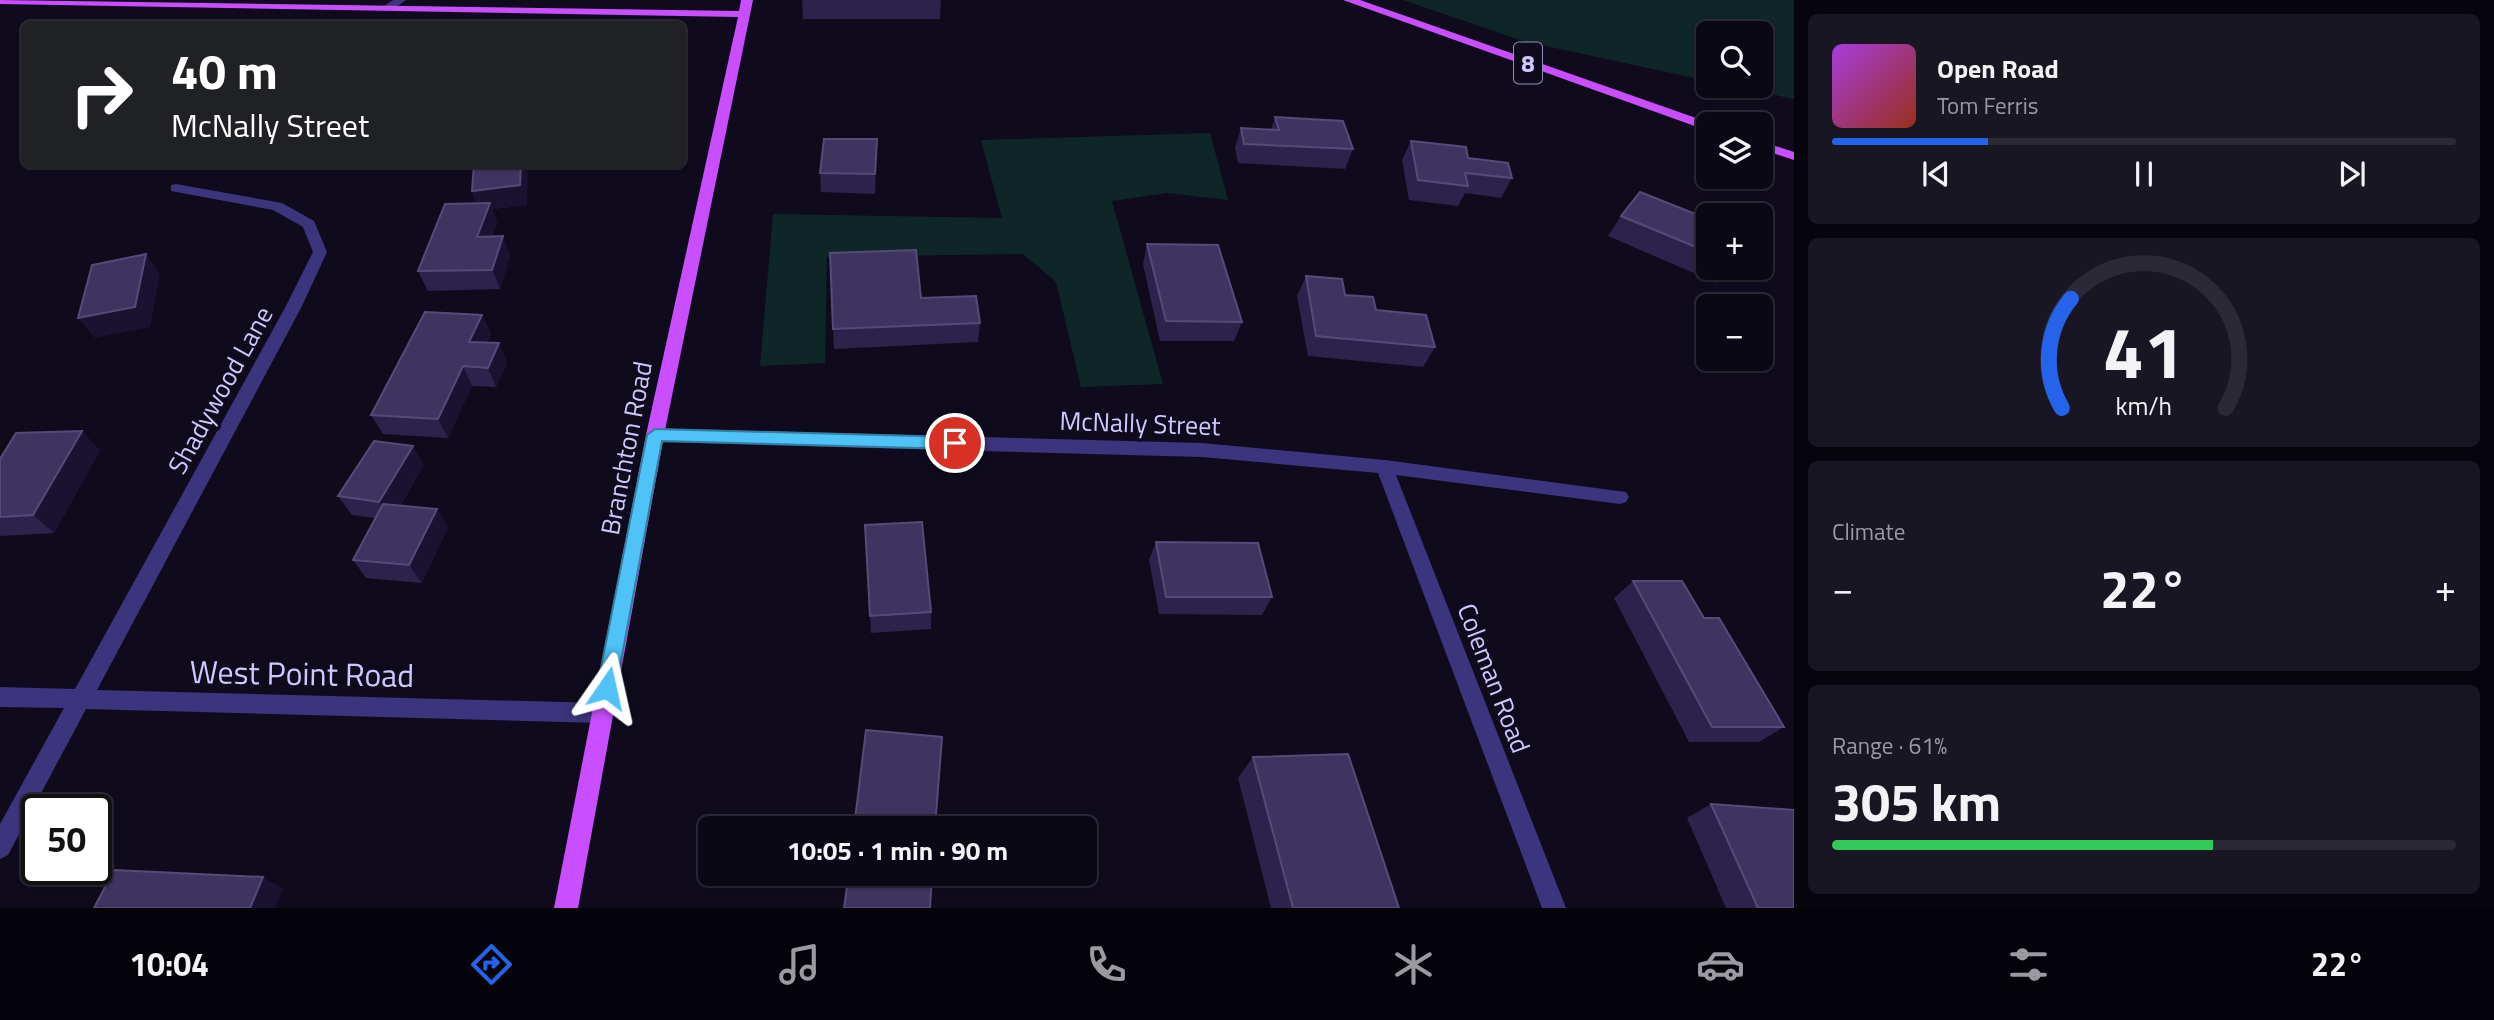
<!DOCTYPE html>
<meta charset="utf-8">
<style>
:root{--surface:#0b0816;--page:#191623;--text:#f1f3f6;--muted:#9a9aa1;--line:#2b2935;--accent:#2563eb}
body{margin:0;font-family:"Titillium Web",sans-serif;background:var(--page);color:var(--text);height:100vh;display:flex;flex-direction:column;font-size:26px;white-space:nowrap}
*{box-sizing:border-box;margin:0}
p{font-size:23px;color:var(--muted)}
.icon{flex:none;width:38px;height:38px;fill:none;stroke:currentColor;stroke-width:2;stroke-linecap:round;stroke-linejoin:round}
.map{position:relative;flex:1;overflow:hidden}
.sheet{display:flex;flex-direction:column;gap:14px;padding:14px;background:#06040c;width:700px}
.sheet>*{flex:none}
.guide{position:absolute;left:21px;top:21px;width:665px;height:147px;border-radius:10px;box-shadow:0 2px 5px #0004,0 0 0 2px var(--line);background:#202124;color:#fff;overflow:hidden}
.fabs{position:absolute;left:1696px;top:21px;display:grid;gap:14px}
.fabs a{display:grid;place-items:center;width:77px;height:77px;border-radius:10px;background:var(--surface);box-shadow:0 2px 5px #0004,0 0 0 2px var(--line);font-size:35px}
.speed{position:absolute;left:21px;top:794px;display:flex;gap:14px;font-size:35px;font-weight:700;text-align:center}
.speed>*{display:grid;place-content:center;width:91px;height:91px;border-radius:50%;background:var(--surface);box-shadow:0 2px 5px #0004,0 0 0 2px var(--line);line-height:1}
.speed .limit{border:4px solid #111;border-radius:10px;background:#fff;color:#111}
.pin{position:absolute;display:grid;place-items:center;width:60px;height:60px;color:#fff;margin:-30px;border:4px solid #fff;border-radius:50%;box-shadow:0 2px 7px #0007}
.me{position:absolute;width:77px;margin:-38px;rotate:11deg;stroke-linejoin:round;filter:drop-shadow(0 0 5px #0008)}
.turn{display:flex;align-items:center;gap:24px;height:147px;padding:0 35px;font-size:32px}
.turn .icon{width:91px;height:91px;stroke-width:2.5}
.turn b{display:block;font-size:49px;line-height:60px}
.big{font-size:52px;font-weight:700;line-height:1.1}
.sheet .widget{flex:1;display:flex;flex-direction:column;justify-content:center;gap:10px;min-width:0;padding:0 24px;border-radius:10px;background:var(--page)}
.sheet .dial{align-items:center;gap:0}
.dial svg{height:182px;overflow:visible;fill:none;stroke:var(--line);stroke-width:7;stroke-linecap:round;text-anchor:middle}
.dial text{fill:var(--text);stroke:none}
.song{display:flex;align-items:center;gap:21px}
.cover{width:84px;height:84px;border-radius:10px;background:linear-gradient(135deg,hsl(280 70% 55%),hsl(10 70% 35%))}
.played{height:7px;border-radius:4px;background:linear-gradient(90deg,var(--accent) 25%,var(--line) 25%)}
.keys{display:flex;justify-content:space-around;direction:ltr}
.heat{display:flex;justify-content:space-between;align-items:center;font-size:38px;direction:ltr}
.charge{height:10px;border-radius:5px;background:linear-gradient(90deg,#34c759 61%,var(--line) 0)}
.trip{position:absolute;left:698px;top:816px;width:399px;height:70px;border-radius:10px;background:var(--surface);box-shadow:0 2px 5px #0004,0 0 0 2px var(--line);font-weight:700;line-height:70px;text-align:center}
.menu{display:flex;height:112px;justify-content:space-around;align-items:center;background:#040309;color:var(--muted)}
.menu .icon{width:49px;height:49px}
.menu .on{color:var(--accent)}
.menu b{font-size:32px;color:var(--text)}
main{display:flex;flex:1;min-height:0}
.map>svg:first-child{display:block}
</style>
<main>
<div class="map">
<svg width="1794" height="908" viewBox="0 0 1794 908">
<rect width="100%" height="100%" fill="#0f0b1d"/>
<path fill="#0e2627" d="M1403 0H1794V99L1732 86H1760V33H1708V81L1523 41Z
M1210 133 1228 200 1167 193 1112 201 1163 384 1081 387 1056 282 1023 254 827 257 825 363 760 366 773 214 1002 218 981 140Z"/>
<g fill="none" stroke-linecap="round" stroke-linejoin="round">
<path fill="#3c347d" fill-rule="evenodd" d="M393 0H406L392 10H384V6Z
M176 184 282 203 314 221 327 252 302 306 97 690 602 703 609 706 613 713 609 720 602 723 86 709 8 855 0 859V824L64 708 0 707V687L75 689 286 306 313 252 303 227 273 210 171 191V185Z
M655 428 1202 443 1385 460 1626 492 1629 497 1626 502 1620 504 1396 475 1566 908H1542L1378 473 1202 457 655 442 646 435Z"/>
<path fill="#c84eff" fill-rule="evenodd" d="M0 0 739 11 741 0H753L664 435 578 908H554L646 435 738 17 0 4Z
M1343 0H1360L1713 124H1708V130L1703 129Z
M1760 141 1794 152V160L1760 149Z"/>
</g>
<path fill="#2d224c" d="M802 0H941L940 19H803Z
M1275 117 1353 149 1345 169 1238 163 1235 148 1241 128 1271 130Z
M1411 141 1468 158 1512 178 1501 198 1465 193 1458 206 1409 200 1402 160Z
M877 159 875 194 821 192 820 173Z
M472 191 527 205 492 209 497 223 492 236 510 256 500 289 428 291 418 271 476 203Z
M1621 216 1708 219V268H1729L1717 283 1608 236Z
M1147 244 1242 322 1234 341H1160L1143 264Z
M1306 276 1376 310 1435 347 1423 367 1308 356 1297 296Z
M921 298 980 323 978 342 834 349 833 329Z
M482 315 491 334 487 343H499L507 363 496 387 472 386 448 438 383 434 371 415Z
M100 450 54 533 0 536V459Z
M424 465 400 506 437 509 448 527 422 583 366 578 353 560 375 518 352 515 338 496Z
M865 525 931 612V629L871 633Z
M1156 542 1272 597 1262 615 1159 614 1149 560Z
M1633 581 1704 618 1784 727 1759 742H1689L1614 598Z
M1253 757 1399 908H1271L1238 778Z
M1711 804 1794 908H1726L1687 818Z"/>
<path fill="#1a1231" d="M877 139V159L875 194V174Z
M521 164H528L527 205 492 209 497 223 485 256 477 237 479 211 472 191Z
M503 236 510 256 500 289 492 270Z
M146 254 160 274 150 327 95 338 78 318Z
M482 315 491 334 478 362 469 342Z
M499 343 507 363 496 387 488 368Z
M463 366 472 386 448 438 438 419Z
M82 431 100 450 54 533 33 515Z
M413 446 424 465 391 520 379 502Z
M437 509 448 527 422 583 409 565Z
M263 877 283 889 275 908H250Z"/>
<path fill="#3f345f" stroke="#564b78" stroke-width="2" d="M1275 117 1343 121 1353 149 1244 144 1241 128 1279 130Z
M824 139H877L875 174 820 173Z
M1411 141 1466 147 1468 158 1508 163 1512 178 1465 173 1468 186 1418 180Z
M474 164H521L520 185 472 191Z
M1640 192 1708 219V252L1621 216Z
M490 203 477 237 503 236 492 270 418 271 445 204Z
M1147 244 1218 245 1242 322 1166 321Z
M916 250 921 298 976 296 980 323 833 329 830 253Z
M146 254 135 307 78 318 92 265Z
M1306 276 1342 279 1345 295 1373 297 1376 310 1426 315 1435 347 1316 336Z
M425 312 482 315 469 342 499 343 488 368 463 366 438 419 371 415Z
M82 431 33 515 0 517V459L16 433Z
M374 441 413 446 379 502 338 496Z
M383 504 437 509 409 565 353 560Z
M922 522 931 612 870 616 865 525Z
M1156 542 1258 543 1272 597H1166Z
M1633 581H1682L1704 618H1719L1784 727H1712Z
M866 730 942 737 935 828H854Z
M1348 754 1399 908H1293L1253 757Z
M1711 804 1794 810V908H1758Z
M114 870 263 877 250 908H94Z
M849 873H932L930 908H844Z"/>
<path fill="#4fc3f7" stroke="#337fa1" stroke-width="2" d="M655 429 955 437 963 443 955 449 662 441 616 688 613 694 607 696 600 694 597 688 647 435Z"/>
<g text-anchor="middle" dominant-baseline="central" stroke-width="7" stroke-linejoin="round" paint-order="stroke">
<rect fill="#0f0b1d" stroke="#978fbb" stroke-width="2" x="1514" y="42.5" width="28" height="41" rx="5"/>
<g font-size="24" font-weight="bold" fill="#d1c7ff">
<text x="1528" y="63">8</text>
</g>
<g font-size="26" fill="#d1c7ff" stroke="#0f0b1d">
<text transform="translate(220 390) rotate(-61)">Shadywood Lane</text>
<text transform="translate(1140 423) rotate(2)">McNally Street</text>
<text transform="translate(626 448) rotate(-79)">Branchton Road</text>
<text transform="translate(1494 678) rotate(69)">Coleman Road</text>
</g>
<g font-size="32" fill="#d1c7ff" stroke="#0f0b1d">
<text transform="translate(302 673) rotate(1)">West Point Road</text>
</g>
</g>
</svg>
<div class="fabs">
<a><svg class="icon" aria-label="search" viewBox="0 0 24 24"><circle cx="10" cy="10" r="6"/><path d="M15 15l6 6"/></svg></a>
<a><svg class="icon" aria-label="layers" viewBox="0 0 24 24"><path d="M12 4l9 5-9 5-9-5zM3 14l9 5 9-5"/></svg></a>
<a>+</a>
<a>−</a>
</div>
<div class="speed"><div class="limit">50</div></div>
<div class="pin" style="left:955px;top:443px;background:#d93025"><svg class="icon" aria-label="arrive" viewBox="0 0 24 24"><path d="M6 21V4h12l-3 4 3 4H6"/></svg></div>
<svg class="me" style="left:607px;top:688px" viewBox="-20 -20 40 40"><path d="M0-17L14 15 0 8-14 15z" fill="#4fc3f7" stroke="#fff" stroke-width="4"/></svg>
<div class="trip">10:05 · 1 min · 90 m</div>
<div class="guide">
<div class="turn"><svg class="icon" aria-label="right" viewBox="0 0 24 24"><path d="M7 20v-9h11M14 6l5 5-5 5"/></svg><div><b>40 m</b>McNally Street</div></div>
</div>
</div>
<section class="sheet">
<div class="widget">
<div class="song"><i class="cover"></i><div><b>Open Road</b><p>Tom Ferris</p></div></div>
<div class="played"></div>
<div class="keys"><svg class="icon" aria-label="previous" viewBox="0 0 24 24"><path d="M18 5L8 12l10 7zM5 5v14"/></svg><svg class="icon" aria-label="pause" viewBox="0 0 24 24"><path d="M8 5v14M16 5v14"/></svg><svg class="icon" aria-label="next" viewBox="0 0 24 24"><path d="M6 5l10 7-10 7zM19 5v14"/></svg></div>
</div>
<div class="widget dial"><svg viewBox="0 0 100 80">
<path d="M14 69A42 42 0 1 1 86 69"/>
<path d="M14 69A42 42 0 0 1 18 21" stroke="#2563eb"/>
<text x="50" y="56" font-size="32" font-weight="700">41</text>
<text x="50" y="72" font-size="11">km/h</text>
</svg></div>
<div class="widget"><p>Climate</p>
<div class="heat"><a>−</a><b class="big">22°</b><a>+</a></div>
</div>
<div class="widget"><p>Range · 61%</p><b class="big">305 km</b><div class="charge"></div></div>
</section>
</main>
<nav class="menu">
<b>10:04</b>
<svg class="icon on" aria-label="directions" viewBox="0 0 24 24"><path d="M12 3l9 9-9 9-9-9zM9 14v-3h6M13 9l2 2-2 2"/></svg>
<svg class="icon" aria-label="music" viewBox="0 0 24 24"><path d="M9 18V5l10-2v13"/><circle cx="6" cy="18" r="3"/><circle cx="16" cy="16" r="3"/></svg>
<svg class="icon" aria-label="phone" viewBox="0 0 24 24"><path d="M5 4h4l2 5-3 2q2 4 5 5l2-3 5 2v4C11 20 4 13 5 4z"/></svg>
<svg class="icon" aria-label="climate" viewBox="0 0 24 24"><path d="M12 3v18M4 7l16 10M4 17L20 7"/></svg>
<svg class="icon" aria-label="car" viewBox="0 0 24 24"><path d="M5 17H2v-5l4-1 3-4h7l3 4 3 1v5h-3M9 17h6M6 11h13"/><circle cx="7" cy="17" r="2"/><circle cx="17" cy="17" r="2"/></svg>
<svg class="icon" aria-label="filters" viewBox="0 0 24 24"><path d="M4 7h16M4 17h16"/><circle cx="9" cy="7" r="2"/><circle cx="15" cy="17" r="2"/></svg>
<b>22°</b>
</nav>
